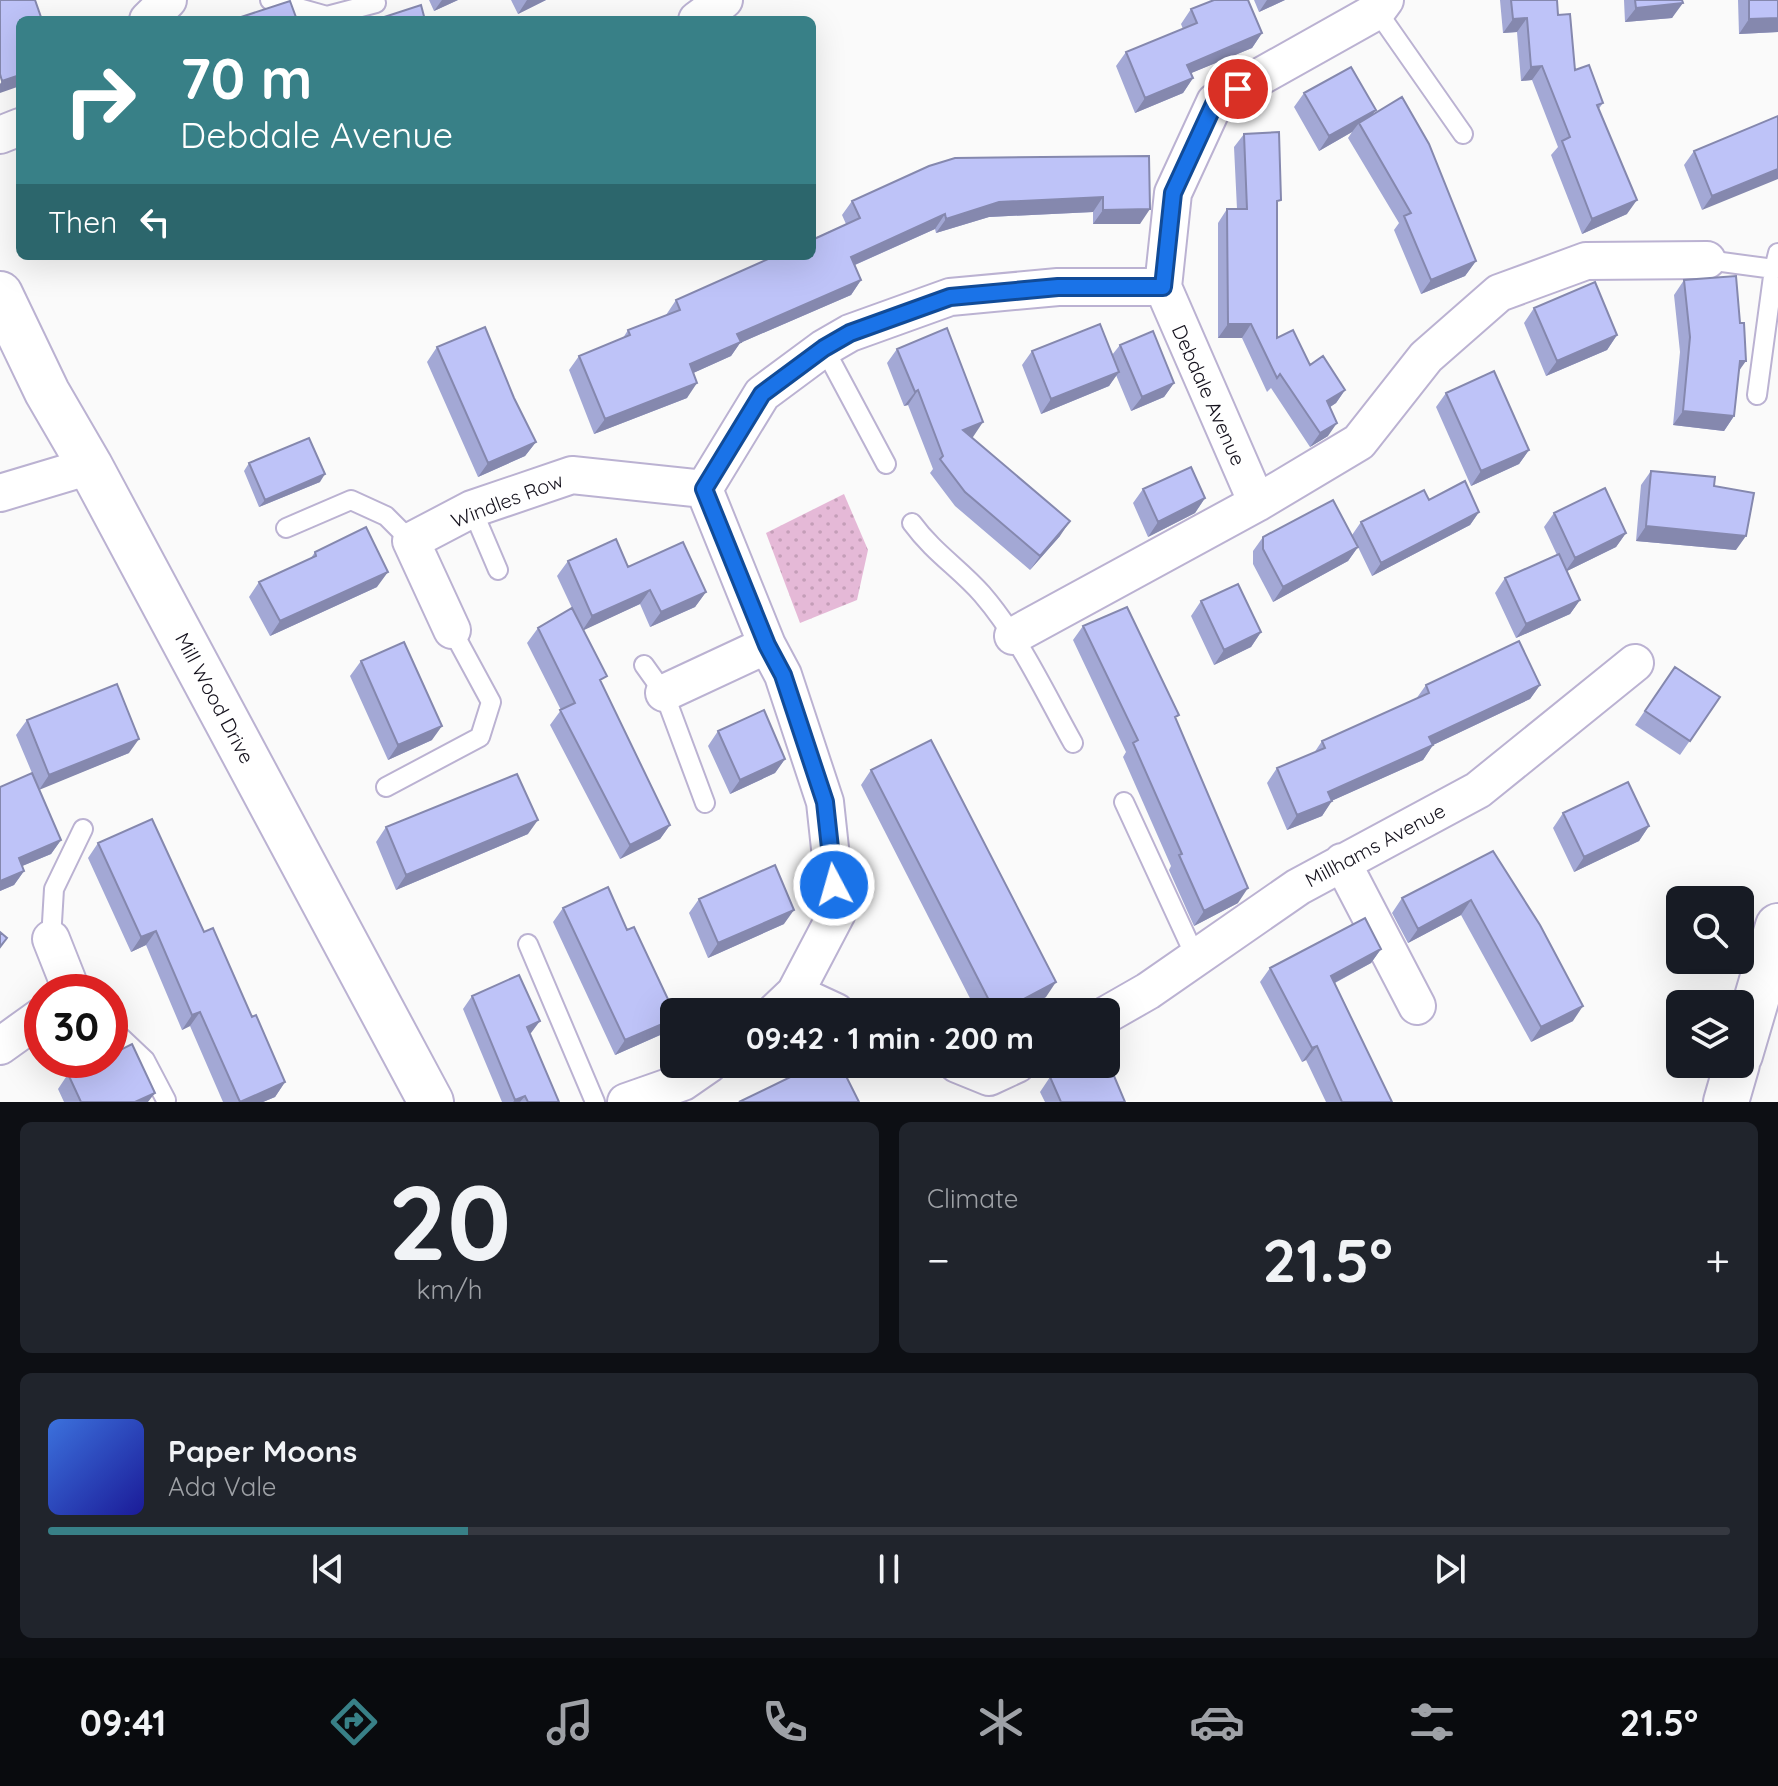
<!DOCTYPE html>
<meta charset="utf-8">
<style>
:root{--surface:#171b24;--page:#20242c;--text:#f1f3f6;--muted:#9ea1a6;--line:#363941;--accent:#388087}
body{margin:0;font-family:Quicksand,sans-serif;background:var(--page);color:var(--text);height:100vh;display:flex;flex-direction:column;font-size:30px;white-space:nowrap}
*{box-sizing:border-box;margin:0}
p{font-size:26px;color:var(--muted)}
.icon{flex:none;width:44px;height:44px;fill:none;stroke:currentColor;stroke-width:2;stroke-linecap:round;stroke-linejoin:round}
.map{position:relative;height:1102px;overflow:hidden}
.panel{display:flex;flex-direction:column;gap:20px;padding:20px;background:#0d0f14;flex:1}
.panel>*{flex:none}
.banner{position:absolute;left:16px;top:16px;width:800px;height:244px;border-radius:12px;box-shadow:0 8px 32px #0002;background:#388087;color:#fff;overflow:hidden}
.buttons{position:absolute;left:1666px;top:886px;display:grid;gap:16px}
.buttons a{display:grid;place-items:center;width:88px;height:88px;border-radius:12px;background:var(--surface);box-shadow:0 8px 32px #0002;font-size:40px}
.speed{position:absolute;left:24px;top:974px;display:flex;gap:16px;font-size:40px;font-weight:700;text-align:center}
.speed>*{display:grid;place-content:center;width:104px;height:104px;border-radius:50%;background:var(--surface);box-shadow:0 8px 32px #0002;line-height:1}
.speed .limit{border:12px solid #d22;background:#fff;color:#111}
.pin{position:absolute;display:grid;place-items:center;width:68px;height:68px;color:#fff;margin:-34px;border:4px solid #fff;border-radius:50%;box-shadow:0 2px 8px #0007}
.me{position:absolute;width:88px;margin:-44px;rotate:354deg;stroke-linejoin:round;filter:drop-shadow(0 0 6px #0008)}
.turn{display:flex;align-items:center;gap:28px;height:168px;padding:0 32px;font-size:36px}
.turn .icon{width:104px;height:104px;stroke-width:2.5}
.turn b{display:block;font-size:56px;line-height:68px}
.then{display:flex;align-items:center;height:76px;padding:0 32px;background:#0003;gap:16px;font-size:30px}
.big{font-size:60px;font-weight:700;line-height:1.1}
.panel .card{flex:1;display:flex;flex-direction:column;justify-content:center;gap:12px;min-width:0;padding:0 28px;border-radius:12px;background:var(--page)}
.panel .dial{align-items:center;gap:0}
.dial b{font-size:104px;line-height:1}
.song{display:flex;align-items:center;gap:24px}
.cover{width:96px;height:96px;border-radius:12px;background:linear-gradient(135deg,hsl(220 70% 55%),hsl(240 70% 35%))}
.played{height:8px;border-radius:4px;background:linear-gradient(90deg,var(--accent) 25%,var(--line) 25%)}
.keys{display:flex;justify-content:space-around;direction:ltr}
.heat{display:flex;justify-content:space-between;align-items:center;font-size:44px;direction:ltr}
.panel .tiles{flex:1;display:grid;gap:20px;grid-template-columns:1fr 1fr}
.card:last-child{grid-column:span 2}
.trip{position:absolute;left:660px;top:998px;width:460px;height:80px;border-radius:12px;background:var(--surface);box-shadow:0 8px 32px #0002;font-weight:700;line-height:80px;text-align:center}
.tab-bar{display:flex;height:128px;justify-content:space-around;align-items:center;background:#090b0e;color:var(--muted)}
.tab-bar .icon{width:56px;height:56px}
.tab-bar .current{color:var(--accent)}
.tab-bar b{font-size:36px;color:var(--text)}
.map>svg:first-child{display:block}
</style>
<div class="map">
<svg width="1778" height="1102" viewBox="0 0 1778 1102">
<defs>
<pattern id="park-dots" width="8" height="8" patternUnits="userSpaceOnUse" patternTransform="scale(2)"><rect width="8" height="8" fill="#e5b9d7"/><path d="M2 2h.1M6 6h.1" fill="none" stroke="#c49eb8" stroke-width="1.8" stroke-linecap="round"/></pattern>
</defs>
<rect width="100%" height="100%" fill="#fafafa"/>
<path fill="url(#park-dots)" d="M844 494 868 550 857 600 800 623 766 533Z"/>
<g fill="none" stroke-linecap="round" stroke-linejoin="round">
<defs>
<path id="service" d="M270 0 327 16 376 3
M1377 11 1463 134
M1707 260 1774 269 1778 253
M824 348 886 464
M1757 395 1774 269
M472 509 498 570
M912 523C934 553 959 568 982 594 1020 638 1045 693 1073 743
M286 528 351 500 386 516 411 541
M644 665 664 693 705 803
M386 787 480 737 491 702 452 630
M1124 802 1196 958
M51 939 54 889 83 829
M528 944 595 1102
M110 1027 145 1060 166 1100"/>
<path id="minor" d="M148 20 168 0
M697 20 724 0
M0 135 20 127
M1163 287 1173 193 1215 102 1377 11 1385 0
M0 493 90 466
M452 630 411 541 472 509 572 475 704 489
M1013 636 1257 503
M664 693 767 645
M1342 862 1417 1006
M51 939 72 992
M795 993 836 1012
M775 1012 795 993 837 913 825 802 783 675 767 645 704 489 762 394 824 348 850 333 950 297 1058 287H1163L1257 503 1359 442 1426 357 1499 293 1586 261 1707 260
M1106 1015 1148 991 1298 887 1478 790 1635 663
M0 1046 42 1016
M957 1064 989 1077 1017 1064
M626 1102 683 1082 709 1064"/>
<path id="tertiary" d="M0 294 47 392 90 466 431 1102"/>
<path id="secondary" d="M1740 1055 1778 926
M1726 1102 1737 1064"/>
</defs>
<use href="#service" stroke="#bbb2d2" stroke-width="22"/>
<use href="#minor" stroke="#bbb2d2" stroke-width="40"/>
<use href="#tertiary" stroke="#bbb2d2" stroke-width="48"/>
<use href="#secondary" stroke="#bbb2d2" stroke-width="48"/>
<use href="#service" stroke="#fff" stroke-width="18"/>
<use href="#minor" stroke="#fff" stroke-width="36"/>
<use href="#tertiary" stroke="#fff" stroke-width="44"/>
<use href="#secondary" stroke="#fff" stroke-width="44"/>
</g>
<path fill="#a3a8d5" d="M429 0H458L434 11Z
M511 0H546L518 14Z
M1254 0H1285L1259 12Z
M1500 0H1557L1558 15 1575 70 1603 103 1598 110 1627 214 1582 234 1551 155 1558 147 1532 80 1521 81 1517 32 1503 33Z
M1624 0H1682L1672 18 1625 22Z
M1738 0H1778V32L1739 34Z
M1191 9 1262 33 1252 48 1191 73 1193 78 1183 93 1135 113 1116 66 1126 52 1183 29 1181 24Z
M1304 93 1372 115 1476 261 1465 276 1421 294 1394 230 1399 223 1348 138 1352 132 1319 151 1294 107Z
M1778 116 1702 210 1684 165 1694 151Z
M1244 134 1277 207V338L1310 365 1345 390 1336 403 1330 407 1328 436 1310 447 1271 388 1267 392 1242 338H1218V223L1227 209H1237L1234 147Z
M1149 156 1140 224H1093V212L989 217 936 233 935 229 855 265 861 280 851 295 740 343 731 356 693 373 687 398 594 434 569 370 579 356 623 338 628 330 666 315 676 300 846 224 842 215 852 201Z
M1684 280 1738 372 1734 416 1724 431 1673 425 1680 352 1674 295Z
M1534 308 1617 335 1607 350 1546 376 1524 323Z
M1120 345 1174 383 1164 397 1131 411 1116 375 1109 386 1041 414 1022 365 1032 351 1112 355Z
M437 347 514 398 536 442 525 456 478 477 427 362Z
M897 349 973 437H972L1060 536 1030 570 955 506 930 473 933 469 908 405 904 406 887 363Z
M1446 393 1529 450 1519 464 1471 486 1436 407Z
M249 463 320 482 259 507 244 471Z
M1651 471 1714 486 1736 550 1636 541 1641 485Z
M1143 489 1205 498 1195 513 1148 537 1133 503Z
M1429 500 1479 512 1470 525 1372 576 1358 547 1348 561 1273 602 1253 564V551L1263 537 1352 535 1361 522Z
M1554 513 1626 533 1616 547 1567 571 1580 600 1570 614 1516 638 1495 593 1505 578 1557 555 1544 527Z
M315 552 377 587 270 636 249 597 259 582 311 558Z
M568 561 628 567 706 592 695 607 650 627 640 604 583 630 602 684 670 825 660 839 620 859 550 725 561 710 527 643 538 628 572 608 557 576Z
M1201 601 1261 632 1251 647 1214 665 1191 616Z
M1083 626 1176 719 1238 903 1194 926 1169 870 1171 866 1123 757 1126 752 1073 640Z
M361 661 432 740 388 760 350 676Z
M1675 667 1720 697 1680 755 1635 725Z
M1426 685H1540L1530 699 1433 745 1423 760 1331 801 1322 816 1287 830 1267 783 1277 768 1314 753 1322 741 1416 699Z
M27 720 129 753 39 789 61 840 51 854 22 866 24 871 14 885 0 891V787L32 773 16 735Z
M718 731 785 759 775 773 730 794 708 746Z
M871 770 1046 997 1016 1012H977L861 785Z
M1563 813 1649 826 1639 841 1574 872 1553 828Z
M386 827 528 834 396 890 376 842Z
M98 843 204 932 252 1017 285 1082 275 1097 263 1102H223L190 1026 182 1030 146 945 131 952 88 858Z
M1493 851 1573 1021 1531 1042 1461 915 1408 943 1392 913 1402 898Z
M699 899 784 924 708 958 689 913Z
M563 908 627 930 674 1012V1021L667 1032 615 1055 553 922Z
M1381 949 1371 963 1335 983 1392 1102H1326L1306 1060 1302 1062 1260 982 1270 968Z
M472 996 530 1034 559 1102H502L463 1009Z
M68 1074 148 1102H64L58 1089Z
M1050 1077 1125 1102H1045L1040 1092Z"/>
<path fill="#8588ae" d="M442 0H458L434 11Z
M527 0H546L518 14Z
M1267 0H1285L1259 12Z
M1683 3 1672 18 1625 22 1636 8Z
M1527 18 1517 32 1503 33 1513 19Z
M1778 18V32L1739 34 1749 19Z
M1262 33 1252 48 1177 79 1187 65Z
M1542 66 1532 80 1521 81 1531 67Z
M20 75V86L0 93V84L2 81Z
M1193 78 1183 93 1135 113 1145 98Z
M1376 110 1365 124 1359 123 1352 132 1319 151 1329 136Z
M1778 169V179L1702 210 1712 196Z
M1103 197 1093 212 989 217 936 233 946 219 999 202Z
M1637 200 1627 214 1582 234 1592 219Z
M1150 209 1140 224H1093L1103 210Z
M945 214 935 229 841 271 851 257Z
M1476 261 1465 276 1421 294 1431 280Z
M861 280 851 295 740 343 731 356 680 379 690 364 737 334Z
M1228 324H1251L1242 338H1218Z
M1617 335 1607 350 1546 376 1557 361Z
M1740 361H1746L1736 375Z
M1119 372 1109 386 1041 414 1051 399Z
M697 383 687 398 594 434 605 419Z
M1174 383 1164 397 1131 411 1142 397Z
M918 390 908 405 904 406 915 392Z
M1345 390 1336 403 1318 415 1327 401Z
M1683 411 1734 416 1724 431 1673 425Z
M983 422 973 437 953 444 963 430Z
M1337 423 1328 436 1310 447 1320 433Z
M536 442 525 456 478 477 488 463Z
M1529 450 1519 464 1471 486 1481 471Z
M325 474 320 482 259 507 265 500Z
M1205 498 1195 513 1148 537 1158 522Z
M1479 512 1470 525 1372 576 1381 563Z
M1070 521 1060 536 1030 570 1040 556Z
M1646 526 1746 536 1736 550 1636 541Z
M1626 533 1616 547 1565 572 1575 558Z
M1358 547 1348 561 1273 602 1283 587Z
M388 572 377 587 270 636 280 621Z
M650 590 640 604 582 631 592 616Z
M706 592 695 607 650 627 661 612Z
M1580 600 1570 614 1516 638 1526 624Z
M1261 632 1251 647 1214 665 1224 650Z
M1540 685 1530 699 1433 745 1423 760 1318 807 1328 792 1429 737Z
M442 726 432 740 388 760 398 745Z
M139 739 129 753 39 790 49 775Z
M785 759 775 773 730 794 740 780Z
M1332 801 1322 816 1287 830 1297 815Z
M538 820 528 834 396 890 406 875Z
M670 825 660 839 620 859 630 845Z
M1649 826 1639 841 1574 872 1584 857Z
M61 840 51 854 8 872 19 858Z
M24 871 14 885 0 891V881Z
M1248 888 1238 903 1194 926 1204 911Z
M1471 900 1461 915 1408 943 1418 929Z
M794 910 784 924 708 958 718 943Z
M156 931 146 945 131 952 141 937Z
M1381 949 1371 963 1321 990 1331 976Z
M1056 982 1046 997 1016 1012H999Z
M1583 1006 1573 1021 1531 1042 1541 1027Z
M200 1012 190 1026 182 1030 192 1015Z
M674 1019V1021L667 1032 615 1055 625 1040Z
M540 1021 531 1033 518 1039 527 1027Z
M1317 1046 1306 1060 1302 1062 1312 1048Z
M285 1082 275 1097 263 1102H240Z
M155 1093 148 1102H135Z
M525 1096 520 1102H513L515 1100Z"/>
<path fill="#bec3f8" stroke="#8588ae" stroke-width="2" d="M0 0H35L42 20H20V75L2 81 0 74Z
M1214 0H1248L1262 33 1187 65 1193 78 1145 98 1126 52 1197 23 1191 9Z
M1511 0H1557L1558 15 1570 14 1575 70 1589 65 1603 103 1597 105 1637 200 1592 219 1562 141 1570 137 1542 66 1531 67 1527 18 1513 19Z
M1635 0H1682L1683 3 1636 8Z
M1749 0H1778V18L1749 19Z
M290 1 297 20H232Z
M421 5 425 20H375Z
M1351 67 1376 110 1329 136 1304 93Z
M1402 97 1429 144 1476 261 1431 280 1404 216 1411 213 1359 123Z
M1778 116V169L1712 196 1694 151Z
M1279 132 1281 200 1277 201V338L1293 330 1310 365 1323 356 1345 390 1327 401 1337 423 1320 433 1280 374 1277 378 1251 324H1228L1227 209H1247L1244 134Z
M1149 156 1150 209 1103 210V197L999 202 946 219 945 214 851 257 861 280 737 334 741 342 690 364 697 383 605 419 579 356 630 335 628 330 680 310 676 300 775 256H812V240L860 218 852 201 929 166 955 158Z
M1736 276 1740 323H1744L1746 361H1740L1734 416 1683 411 1690 337 1684 280Z
M1595 282 1617 335 1557 361 1534 308Z
M1100 324 1119 372 1051 399 1032 351Z
M485 327 514 398 536 442 488 463 437 347Z
M947 328 983 422 963 430 1070 521 1040 556 965 492 940 459 943 456 918 390 915 392 897 349Z
M1153 331 1174 383 1142 397 1120 345Z
M1494 371 1529 450 1481 471 1446 393Z
M309 438 325 474 265 500 249 463Z
M1191 467 1205 498 1158 522 1143 489Z
M1651 471 1715 477 1714 486 1754 493 1746 536 1646 526Z
M1465 481 1479 512 1381 563 1361 522 1424 490 1429 500Z
M1605 488 1626 533 1575 558 1554 513Z
M1333 500 1358 547 1283 587 1263 549V537Z
M366 527 388 572 280 621 259 582 316 556 315 552Z
M616 539 628 567 683 542 706 592 661 612 650 590 592 616 568 561Z
M1559 554 1580 600 1526 624 1505 578Z
M1238 584 1261 632 1224 650 1201 601Z
M1127 607 1179 715 1175 717 1248 888 1204 911 1179 855 1182 854 1133 743 1138 740 1083 626Z
M572 608 607 676 600 680 670 825 630 845 560 710 575 703 538 628Z
M1519 641 1540 685 1429 737 1433 745 1328 792 1332 801 1297 815 1277 768 1325 748 1322 741 1429 693 1426 685Z
M404 642 442 726 398 745 361 661Z
M1675 667 1720 697 1690 741 1645 711Z
M117 684 139 739 49 775 27 720Z
M764 710 785 759 740 780 718 731Z
M931 740 1056 982 999 1012H995L871 770Z
M32 773 61 840 19 858 24 871 0 881V787Z
M517 774 538 820 406 875 386 827Z
M1628 782 1649 826 1584 857 1563 813Z
M152 819 204 932 213 928 252 1017 256 1015 285 1082 240 1102 200 1012 192 1015 156 931 141 937 98 843Z
M1493 851 1540 925 1583 1006 1541 1027 1471 900 1418 929 1402 898Z
M775 865 794 910 718 943 699 899Z
M608 887 627 930 634 927 674 1012V1019L625 1040 563 908Z
M1365 918 1381 949 1331 976 1392 1102H1342L1317 1046 1312 1048 1270 968Z
M0 932 7 938 0 947Z
M519 975 540 1021 527 1027 559 1102H528L525 1096 515 1100 472 996Z
M132 1044 155 1093 135 1102H81L68 1074 99 1060H110V1055Z
M1106 1057 1125 1102H1061L1050 1077 1081 1064H1106Z
M817 1064H840L859 1102H739Z"/>
<g fill="none" stroke-linecap="round" stroke-linejoin="round">
<defs>
<path id="route" d="M834 885 825 802 783 675 767 645 704 489 762 394 824 348 850 333 950 297 1058 287H1163L1173 193 1215 102 1238 89"/>
</defs>
<use href="#route" stroke="#114b97" stroke-width="20"/>
<use href="#route" stroke="#1a73e8" stroke-width="14"/>
</g>
<g text-anchor="middle" dominant-baseline="central" stroke-width="6" stroke-linejoin="round" paint-order="stroke">
<g font-size="20" fill="#14111c" stroke="#fff">
<text transform="translate(1209 395) rotate(66)">Debdale Avenue</text>
<text transform="translate(507 500) rotate(-21)">Windles Row</text>
<text transform="translate(215 698) rotate(62)">Mill Wood Drive</text>
<text transform="translate(1375 845) rotate(-28)">Millhams Avenue</text>
</g>
</g>
</svg>
<div class="buttons">
<a><svg class="icon" aria-label="search" viewBox="0 0 24 24"><circle cx="10" cy="10" r="6"/><path d="M15 15l6 6"/></svg></a>
<a><svg class="icon" aria-label="layers" viewBox="0 0 24 24"><path d="M12 4l9 5-9 5-9-5zM3 14l9 5 9-5"/></svg></a>
</div>
<div class="speed"><div class="limit">30</div></div>
<div class="pin" style="left:1238px;top:89px;background:#d93025"><svg class="icon" aria-label="arrive" viewBox="0 0 24 24"><path d="M6 21V4h12l-3 4 3 4H6"/></svg></div>
<svg class="me" style="left:834px;top:885px" viewBox="-20 -20 40 40"><circle r="17" fill="#1a73e8" stroke="#fff" stroke-width="3"/><path d="M0-11L8 9 0 5-8 9z" fill="#fff"/></svg>
<div class="trip">09:42 · 1 min · 200 m</div>
<div class="banner">
<div class="turn"><svg class="icon" aria-label="right" viewBox="0 0 24 24"><path d="M7 20v-9h11M14 6l5 5-5 5"/></svg><div><b>70 m</b>Debdale Avenue</div></div>
<div class="then">Then<svg class="icon" aria-label="left" viewBox="0 0 24 24"><path d="M17 20v-9H6M10 6l-5 5 5 5"/></svg></div>
</div>
</div>
<section class="panel">
<div class="tiles">
<div class="card dial"><b>20</b><p>km/h</p></div>
<div class="card"><p>Climate</p>
<div class="heat"><a>−</a><b class="big">21.5°</b><a>+</a></div>
</div>
<div class="card">
<div class="song"><i class="cover"></i><div><b>Paper Moons</b><p>Ada Vale</p></div></div>
<div class="played"></div>
<div class="keys"><svg class="icon" aria-label="previous" viewBox="0 0 24 24"><path d="M18 5L8 12l10 7zM5 5v14"/></svg><svg class="icon" aria-label="pause" viewBox="0 0 24 24"><path d="M8 5v14M16 5v14"/></svg><svg class="icon" aria-label="next" viewBox="0 0 24 24"><path d="M6 5l10 7-10 7zM19 5v14"/></svg></div>
</div>
</div>
</section>
<nav class="tab-bar">
<b>09:41</b>
<svg class="icon current" aria-label="directions" viewBox="0 0 24 24"><path d="M12 3l9 9-9 9-9-9zM9 14v-3h6M13 9l2 2-2 2"/></svg>
<svg class="icon" aria-label="music" viewBox="0 0 24 24"><path d="M9 18V5l10-2v13"/><circle cx="6" cy="18" r="3"/><circle cx="16" cy="16" r="3"/></svg>
<svg class="icon" aria-label="phone" viewBox="0 0 24 24"><path d="M5 4h4l2 5-3 2q2 4 5 5l2-3 5 2v4C11 20 4 13 5 4z"/></svg>
<svg class="icon" aria-label="climate" viewBox="0 0 24 24"><path d="M12 3v18M4 7l16 10M4 17L20 7"/></svg>
<svg class="icon" aria-label="car" viewBox="0 0 24 24"><path d="M5 17H2v-5l4-1 3-4h7l3 4 3 1v5h-3M9 17h6M6 11h13"/><circle cx="7" cy="17" r="2"/><circle cx="17" cy="17" r="2"/></svg>
<svg class="icon" aria-label="filters" viewBox="0 0 24 24"><path d="M4 7h16M4 17h16"/><circle cx="9" cy="7" r="2"/><circle cx="15" cy="17" r="2"/></svg>
<b>21.5°</b>
</nav>
